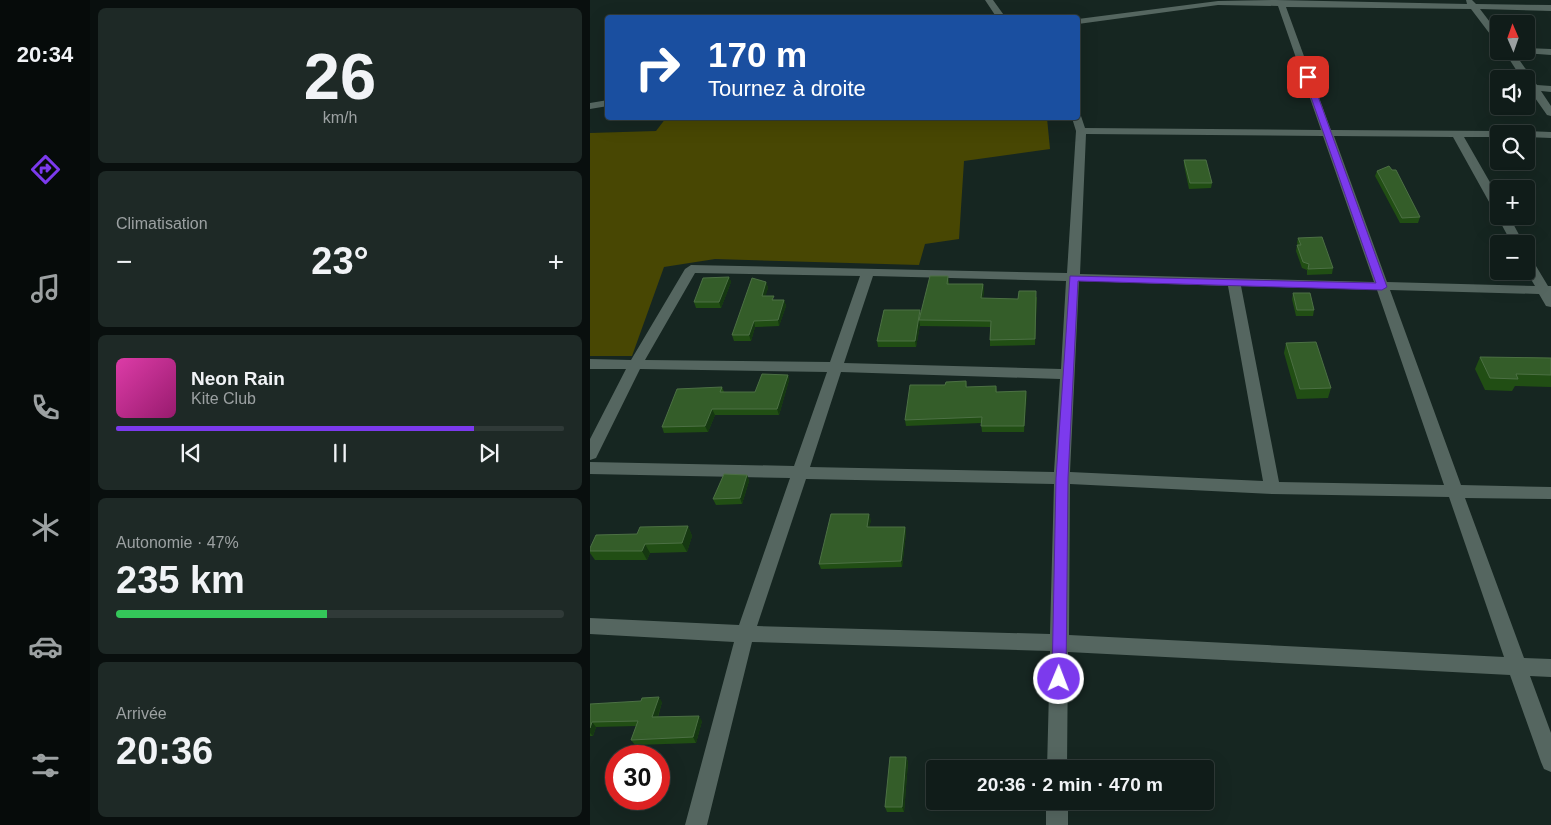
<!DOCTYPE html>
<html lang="fr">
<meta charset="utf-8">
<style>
:root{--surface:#101c19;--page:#1e2926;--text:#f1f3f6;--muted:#9ca1a2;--line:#303a38;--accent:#7c3aed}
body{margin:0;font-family:Arial,sans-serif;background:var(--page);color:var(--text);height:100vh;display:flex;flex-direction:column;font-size:19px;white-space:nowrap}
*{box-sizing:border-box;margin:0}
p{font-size:16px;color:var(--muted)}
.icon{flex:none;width:28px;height:28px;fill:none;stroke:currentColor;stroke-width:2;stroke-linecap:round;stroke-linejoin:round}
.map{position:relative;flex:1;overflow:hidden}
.side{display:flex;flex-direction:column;gap:8px;padding:8px;background:#090f0e;width:500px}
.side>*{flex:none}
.guide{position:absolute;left:15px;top:15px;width:475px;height:105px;border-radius:5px;box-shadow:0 5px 20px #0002,0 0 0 1px var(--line);background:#1a4fa0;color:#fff;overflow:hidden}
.needle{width:32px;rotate:358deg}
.controls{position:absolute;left:900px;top:15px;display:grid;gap:10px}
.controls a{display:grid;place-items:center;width:45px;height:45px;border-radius:5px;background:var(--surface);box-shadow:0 5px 20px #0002,0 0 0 1px var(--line);font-size:25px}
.speed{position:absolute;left:15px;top:745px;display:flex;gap:10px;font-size:25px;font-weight:700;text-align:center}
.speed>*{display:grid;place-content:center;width:65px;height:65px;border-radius:50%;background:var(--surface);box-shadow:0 5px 20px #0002,0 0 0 1px var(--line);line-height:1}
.speed .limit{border:8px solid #d22;background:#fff;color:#111}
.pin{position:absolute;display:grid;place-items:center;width:42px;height:42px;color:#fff;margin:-21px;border-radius:10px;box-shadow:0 2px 8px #0006}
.me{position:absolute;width:55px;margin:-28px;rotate:1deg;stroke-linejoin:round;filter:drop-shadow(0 0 4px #0008)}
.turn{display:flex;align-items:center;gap:18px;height:105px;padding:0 20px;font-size:22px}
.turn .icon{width:65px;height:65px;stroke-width:2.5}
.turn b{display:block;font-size:35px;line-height:42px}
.big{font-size:38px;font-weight:600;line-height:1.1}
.side .tile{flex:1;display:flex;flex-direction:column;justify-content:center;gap:8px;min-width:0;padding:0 18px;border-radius:8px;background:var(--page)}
.side .dial{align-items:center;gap:0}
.dial b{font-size:65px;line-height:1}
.song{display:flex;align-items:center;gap:15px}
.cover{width:60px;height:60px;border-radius:8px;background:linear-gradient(135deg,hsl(320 70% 55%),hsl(320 70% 35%))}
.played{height:5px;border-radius:2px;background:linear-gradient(90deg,var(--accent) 80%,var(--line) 80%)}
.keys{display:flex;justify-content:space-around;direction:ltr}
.heat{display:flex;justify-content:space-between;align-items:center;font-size:28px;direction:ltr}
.charge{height:8px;border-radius:4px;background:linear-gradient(90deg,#34c759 47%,var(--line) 0)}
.trip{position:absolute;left:336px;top:760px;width:288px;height:50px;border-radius:5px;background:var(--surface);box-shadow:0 5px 20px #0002,0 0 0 1px var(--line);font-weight:600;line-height:50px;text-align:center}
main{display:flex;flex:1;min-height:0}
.dock{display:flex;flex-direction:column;width:90px;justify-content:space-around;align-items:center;background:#060b0a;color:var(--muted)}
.dock .icon{width:35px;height:35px}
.dock .on{color:var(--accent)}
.dock b{font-size:22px;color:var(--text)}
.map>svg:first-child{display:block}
</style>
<main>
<nav class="dock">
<b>20:34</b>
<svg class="icon on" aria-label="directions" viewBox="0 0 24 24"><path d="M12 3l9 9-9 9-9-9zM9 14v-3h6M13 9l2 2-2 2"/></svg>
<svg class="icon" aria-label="music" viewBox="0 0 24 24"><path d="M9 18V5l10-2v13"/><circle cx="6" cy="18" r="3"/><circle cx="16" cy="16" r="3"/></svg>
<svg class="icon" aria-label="phone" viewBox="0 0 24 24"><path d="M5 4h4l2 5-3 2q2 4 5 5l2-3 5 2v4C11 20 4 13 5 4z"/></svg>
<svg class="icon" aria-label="climate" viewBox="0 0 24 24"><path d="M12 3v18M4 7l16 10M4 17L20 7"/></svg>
<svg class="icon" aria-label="car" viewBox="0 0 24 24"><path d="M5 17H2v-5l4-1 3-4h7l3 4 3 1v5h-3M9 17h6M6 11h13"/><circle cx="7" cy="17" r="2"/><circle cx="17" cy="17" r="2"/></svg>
<svg class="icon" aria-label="filters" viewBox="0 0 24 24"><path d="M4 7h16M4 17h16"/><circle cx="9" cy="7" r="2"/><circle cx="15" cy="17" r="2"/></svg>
</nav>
<section class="side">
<div class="tile dial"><b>26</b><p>km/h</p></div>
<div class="tile"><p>Climatisation</p>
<div class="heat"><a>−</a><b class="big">23°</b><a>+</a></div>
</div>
<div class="tile">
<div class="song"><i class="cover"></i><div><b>Neon Rain</b><p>Kite Club</p></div></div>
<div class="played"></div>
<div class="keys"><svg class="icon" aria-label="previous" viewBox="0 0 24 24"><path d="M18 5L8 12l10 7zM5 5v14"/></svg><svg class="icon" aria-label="pause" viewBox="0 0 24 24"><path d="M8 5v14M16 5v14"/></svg><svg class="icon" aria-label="next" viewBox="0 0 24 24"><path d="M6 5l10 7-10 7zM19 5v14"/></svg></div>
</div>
<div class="tile"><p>Autonomie · 47%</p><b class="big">235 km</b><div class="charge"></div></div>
<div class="tile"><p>Arrivée</p><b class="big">20:36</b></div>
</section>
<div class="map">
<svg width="961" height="825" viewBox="0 0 961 825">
<rect width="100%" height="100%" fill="#162621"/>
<path fill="#484703" d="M76 118H457L460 149 374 161 369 239 335 244 329 265 125 259 74 267 42 356H0V133L66 131Z"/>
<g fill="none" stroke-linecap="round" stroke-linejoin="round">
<path fill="#556660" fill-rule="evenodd" d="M395 0H403L416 18H407Z
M686 0 877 4 876 0H882L886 4 961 5V11L890 9 909 34V43L906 42 881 9 696 7 741 130 909 131 914 134H909V137H874L909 198V212L903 209 863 137 744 136 797 282 945 286 936 271V255L940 256 958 286H961V307L956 306 949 294 800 290 871 485 961 487V499L875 498 934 658 961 659V677L940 676 961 733V772L954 769 951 762 920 675 478 652 477 769H457L460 651 162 642 117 825H95L144 642 0 634V618L149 625 200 478 0 474V462L204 466 237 372 50 369 8 454 6 458 0 460V439L36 369H0V359L41 360 95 269 101 265 477 273 486 131 482 118 491 116 495 128 731 130 688 6 628 5 488 24V19L628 1ZM496 134 733 136 784 282 490 274ZM105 273 270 276 240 362 55 360ZM283 276 476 281 471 369 254 363ZM489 281 638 286 673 481 480 472ZM651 286 787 290 854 485 689 482ZM251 372 470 379 464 472 220 467ZM216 479 464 484 460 634 167 626ZM480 484 682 494 859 497 914 657 479 635Z
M936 48 961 49V55L933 53 932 51H936Z
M914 51H923L947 85 961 86V92L951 91 961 106V116L957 115 938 88 936 79H932Z
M18 100V106L0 109V103Z
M936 131 961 132V138L936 137V134H931Z
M909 214V216H919L934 244H922L907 216Z
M456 801H478V825H456Z"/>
</g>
<path fill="#214e14" d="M594 160 622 183 621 188 599 189 594 165Z
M787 171 830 217 828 223H810L785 176Z
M708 238 743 268 742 274 717 275V270L712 268 706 251 707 245H708L707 243Z
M358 276 359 284H393L394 290 393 298 428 299 447 297 445 345 400 346V327L330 326V325L326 347H288L287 341 331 312Z
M139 277 141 282 131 308H106L104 302Z
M176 282 178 288 175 296 185 300H194L196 306 189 326 165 327 161 341H144L142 335Z
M703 293 724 310 723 316H706L702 299Z
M696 343 741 388 738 398 707 399 694 353Z
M890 357 961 358V387L925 386 922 391 895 390 885 369Z
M198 375 199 380 189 415H125L118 432 74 433 72 427 132 387 134 392H165Z
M376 381 377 387 406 386 407 392 436 391 434 432H392L391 423 316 426 315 420 355 385Z
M157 475 159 481 152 504 126 505 123 499Z
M281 520 279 527H315L316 533 312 567 231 569 229 564Z
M98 526 102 536 97 552 60 553 57 560H5L0 553V548L47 534Z
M72 702 68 717 112 721 106 743 45 745 41 740 46 726 6 727 3 736H0V704Z
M316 757 318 762 314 812H297L295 807Z"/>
<path fill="#153811" d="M139 277 141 282 131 308 129 302Z
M176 282 178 288 174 301 172 296Z
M393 284 394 290 392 304 391 298Z
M194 300 196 306 189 326 188 320Z
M330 310 331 316 329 320 330 325 326 347 325 341Z
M164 321 165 327 161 341 159 335Z
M198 375 199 380 189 415 187 409Z
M436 391 437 397 434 432V426Z
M122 409 125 415 118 432 115 426Z
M157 475 159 481 152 504 150 498Z
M279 514 281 520 278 533 277 527Z
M98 526 102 536 97 552 92 543Z
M315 527 316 533 312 567 311 561Z
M55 544 60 553 57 560 52 551Z
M69 697 72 702 66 722 62 717Z
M109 716 112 721 106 743 103 737Z
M2 722 6 727 3 736 0 733V728Z
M316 757 318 762 314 812 312 807Z"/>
<path fill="#345d29" stroke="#4c7044" d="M594 160H616L622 183H600Z
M799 166 802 170H806L830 217 812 218 787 171Z
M732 237 743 268 718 269 719 264 713 262 707 245H711L708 238Z
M340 276H358L357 284H393L391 298 428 299 429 291H446L445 339 400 340 401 321 329 320Z
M139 277 129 302H104L113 278Z
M162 278 176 282 172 296H184L182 300H194L188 320 164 321 159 335H142Z
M703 293H720L724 310H707Z
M294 310H330L325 341H287Z
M726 342 741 388 710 389 696 343Z
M890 357 961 358V375L926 374 928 379 900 378Z
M172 374 198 375 187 409H122L115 426 72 427 87 389 132 387 130 392H165Z
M376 381V387L406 386V392L436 391 434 426H391L392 417 315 420 320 385H355L356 382Z
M134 474 157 475 150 498 123 499Z
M241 514H279L277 527H315L311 561 229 564Z
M98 526 92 543 55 544 52 551H0V548L6 535 47 534 50 527Z
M69 697 62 717 109 716 103 737 41 740 48 721 2 722 0 728V704L51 701 52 698Z
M300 757H316L312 807H295Z"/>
<path fill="#7c3aed" stroke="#51269a" d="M718 75 721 77 797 287 792 290 488 281 478 478 476 679 474 683 469 685 464 683 462 679 466 478 480 276 786 283 714 77Z"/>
</svg>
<div class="controls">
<a><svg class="needle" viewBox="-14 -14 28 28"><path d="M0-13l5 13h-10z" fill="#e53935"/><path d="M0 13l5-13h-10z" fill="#9ca1a2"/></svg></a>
<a><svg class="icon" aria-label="sound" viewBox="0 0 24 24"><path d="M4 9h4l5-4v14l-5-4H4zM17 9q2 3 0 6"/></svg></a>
<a><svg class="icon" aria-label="search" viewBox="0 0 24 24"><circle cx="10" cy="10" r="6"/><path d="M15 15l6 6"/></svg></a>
<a>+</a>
<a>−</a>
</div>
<div class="speed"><div class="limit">30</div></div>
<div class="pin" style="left:718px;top:77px;background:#d93025"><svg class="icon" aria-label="arrive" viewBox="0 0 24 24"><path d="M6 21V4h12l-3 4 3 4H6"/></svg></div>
<svg class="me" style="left:469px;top:679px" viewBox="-20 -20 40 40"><circle r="17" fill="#7c3aed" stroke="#fff" stroke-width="3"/><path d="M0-11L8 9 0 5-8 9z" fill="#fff"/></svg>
<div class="trip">20:36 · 2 min · 470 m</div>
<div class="guide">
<div class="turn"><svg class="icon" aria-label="right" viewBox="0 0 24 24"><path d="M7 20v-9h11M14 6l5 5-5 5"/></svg><div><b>170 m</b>Tournez à droite</div></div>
</div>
</div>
</main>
